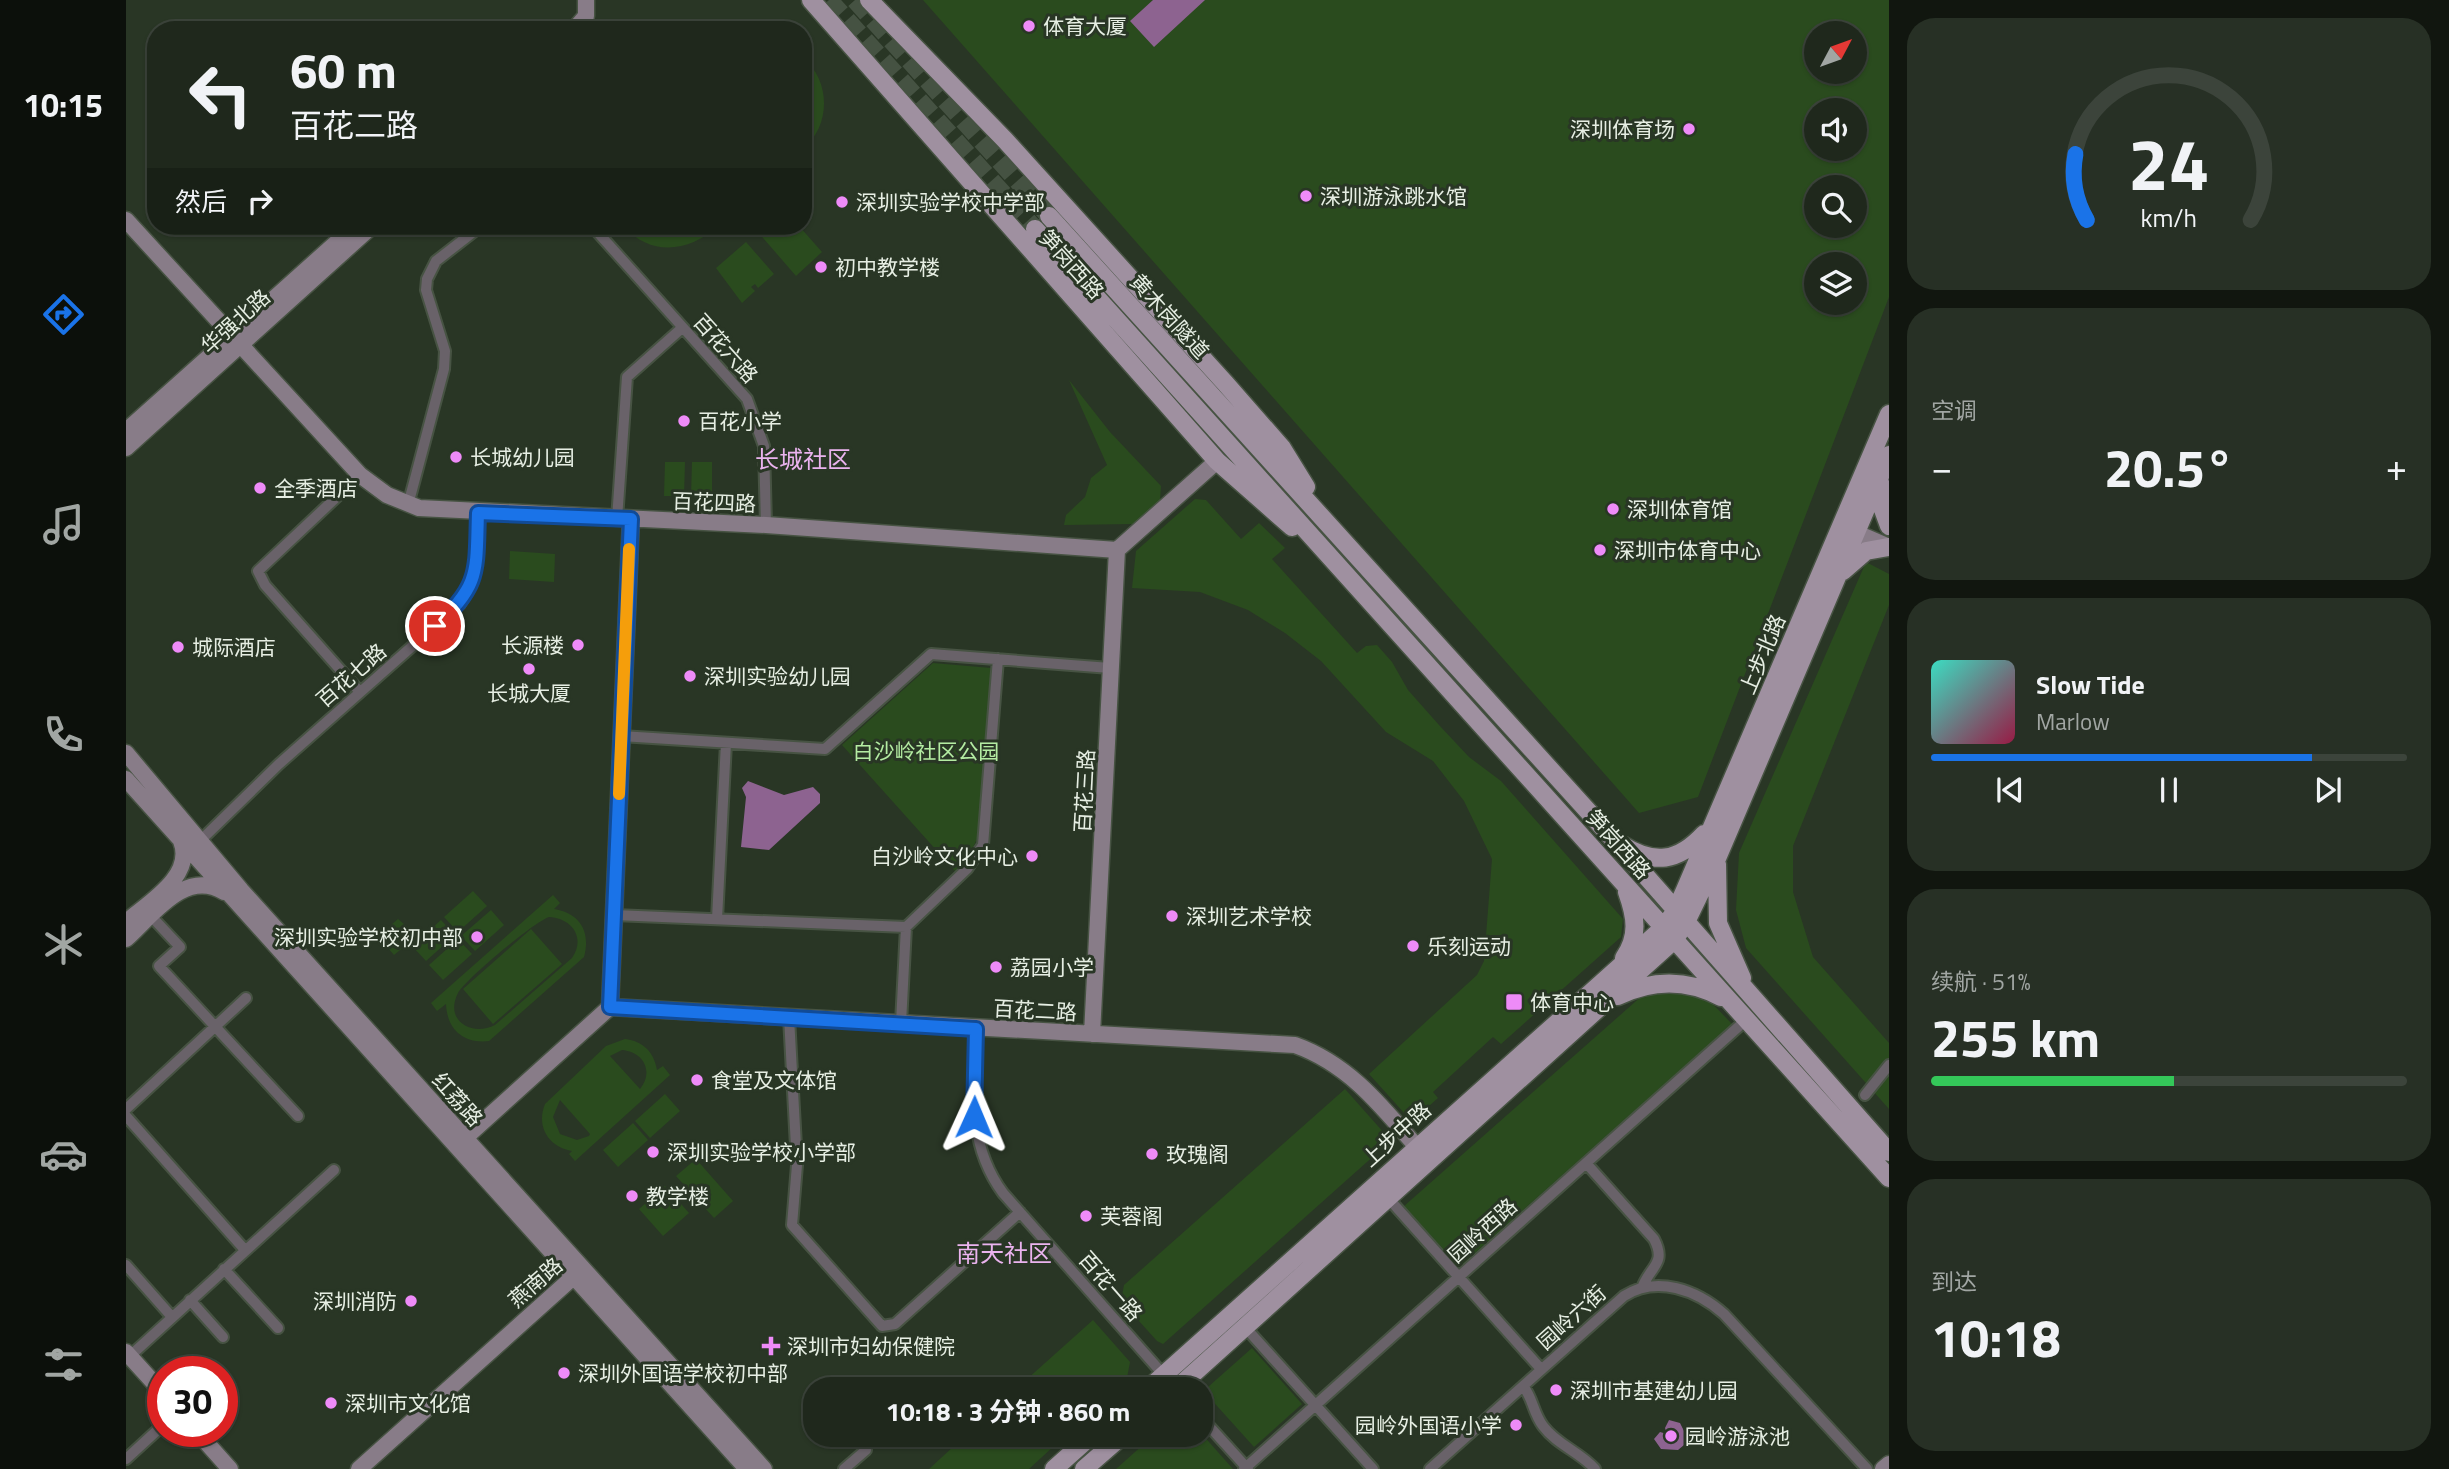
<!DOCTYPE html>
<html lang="zh">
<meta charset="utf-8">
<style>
:root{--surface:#1f281c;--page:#273025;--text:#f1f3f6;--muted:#a1a6a3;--line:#3c443b;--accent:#1a73e8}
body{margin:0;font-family:"Titillium Web","Noto Sans SC",sans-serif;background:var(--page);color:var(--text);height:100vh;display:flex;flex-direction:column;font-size:26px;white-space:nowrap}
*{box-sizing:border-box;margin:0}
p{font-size:23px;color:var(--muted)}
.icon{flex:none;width:38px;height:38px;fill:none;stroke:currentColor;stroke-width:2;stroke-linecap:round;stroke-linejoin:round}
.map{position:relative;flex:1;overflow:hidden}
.details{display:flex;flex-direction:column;gap:18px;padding:18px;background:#11160f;width:560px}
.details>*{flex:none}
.guide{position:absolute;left:21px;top:21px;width:665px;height:214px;border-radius:28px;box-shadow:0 2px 5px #0004,0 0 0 2px var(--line);background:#1f281c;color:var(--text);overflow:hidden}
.needle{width:46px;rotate:49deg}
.tools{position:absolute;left:1678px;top:21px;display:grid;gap:14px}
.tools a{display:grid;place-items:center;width:63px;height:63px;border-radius:50%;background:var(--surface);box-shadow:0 2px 5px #0004,0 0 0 2px var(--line);font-size:35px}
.speed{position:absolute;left:21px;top:1356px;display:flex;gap:14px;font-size:35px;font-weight:700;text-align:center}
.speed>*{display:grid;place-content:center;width:91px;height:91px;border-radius:50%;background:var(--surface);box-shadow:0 2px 5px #0004,0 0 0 2px var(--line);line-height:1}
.speed .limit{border:10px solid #d22;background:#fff;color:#111}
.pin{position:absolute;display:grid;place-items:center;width:60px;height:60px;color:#fff;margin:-30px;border:4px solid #fff;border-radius:50%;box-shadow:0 2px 7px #0007}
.me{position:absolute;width:77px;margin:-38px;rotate:1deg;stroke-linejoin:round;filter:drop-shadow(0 0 5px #0008)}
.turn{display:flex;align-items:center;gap:24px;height:147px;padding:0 28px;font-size:32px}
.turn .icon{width:91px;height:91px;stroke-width:2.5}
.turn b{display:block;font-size:49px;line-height:60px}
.then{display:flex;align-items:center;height:66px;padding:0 28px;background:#0003;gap:14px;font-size:26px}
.big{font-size:52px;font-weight:700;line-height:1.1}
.details .widget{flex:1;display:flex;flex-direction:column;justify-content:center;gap:10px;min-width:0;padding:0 24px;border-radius:28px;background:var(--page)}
.details .dial{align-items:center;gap:0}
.dial svg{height:182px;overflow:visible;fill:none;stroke:var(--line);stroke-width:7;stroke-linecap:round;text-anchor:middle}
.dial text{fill:var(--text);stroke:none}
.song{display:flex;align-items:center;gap:21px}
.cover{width:84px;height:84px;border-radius:10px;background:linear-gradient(135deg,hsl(170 70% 55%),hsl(340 70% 35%))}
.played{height:7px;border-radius:4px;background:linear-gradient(90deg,var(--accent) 80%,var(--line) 80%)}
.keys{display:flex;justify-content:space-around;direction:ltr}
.heat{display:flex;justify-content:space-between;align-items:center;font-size:38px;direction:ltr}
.charge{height:10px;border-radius:5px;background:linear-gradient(90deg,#34c759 51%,var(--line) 0)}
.trip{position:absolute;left:677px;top:1377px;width:410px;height:70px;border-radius:28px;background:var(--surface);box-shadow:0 2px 5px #0004,0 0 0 2px var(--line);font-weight:700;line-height:70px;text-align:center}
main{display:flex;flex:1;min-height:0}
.tab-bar{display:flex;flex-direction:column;width:126px;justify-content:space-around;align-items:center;background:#0c100b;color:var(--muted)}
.tab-bar .icon{width:49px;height:49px}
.tab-bar .on{color:var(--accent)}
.tab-bar b{font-size:32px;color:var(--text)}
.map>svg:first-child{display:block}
</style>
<main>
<nav class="tab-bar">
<b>10:15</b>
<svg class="icon on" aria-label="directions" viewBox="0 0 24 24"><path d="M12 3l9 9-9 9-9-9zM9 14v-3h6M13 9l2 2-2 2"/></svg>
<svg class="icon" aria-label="music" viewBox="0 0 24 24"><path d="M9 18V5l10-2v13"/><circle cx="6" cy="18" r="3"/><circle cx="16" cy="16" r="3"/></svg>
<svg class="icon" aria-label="phone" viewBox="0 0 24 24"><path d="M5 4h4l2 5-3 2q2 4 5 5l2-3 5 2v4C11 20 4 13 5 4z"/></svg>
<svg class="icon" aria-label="climate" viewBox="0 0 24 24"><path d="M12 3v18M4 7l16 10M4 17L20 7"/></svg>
<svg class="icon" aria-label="car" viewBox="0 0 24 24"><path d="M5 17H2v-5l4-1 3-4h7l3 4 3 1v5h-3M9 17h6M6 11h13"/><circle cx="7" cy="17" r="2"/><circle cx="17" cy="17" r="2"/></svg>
<svg class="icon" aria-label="filters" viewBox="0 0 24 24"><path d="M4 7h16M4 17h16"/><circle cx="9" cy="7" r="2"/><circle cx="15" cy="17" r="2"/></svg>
</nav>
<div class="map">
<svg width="1763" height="1469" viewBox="0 0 1763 1469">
<rect width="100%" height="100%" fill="#293625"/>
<path fill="#2a4b1e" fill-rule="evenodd" d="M797 0H1763V297L1572 797 1513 813ZM1690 33H1729V72H1690ZM1690 110H1729V149H1690ZM1690 187H1729V226H1690ZM1690 264H1729V303H1690Z
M677 57C705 82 705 125 677 149V132L686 108 677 79Z
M498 226C523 226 541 242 567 231L563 226H592C565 251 525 258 498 226Z
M637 226H673L696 252 670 276 631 231Z
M620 242 648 274 632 288 629 284 625 287 629 291 616 303 590 268Z
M943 380 984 432 1035 486 1034 501 1007 524 938 525 940 515 959 497 965 478 981 465Z
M539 462H559L558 496H538Z
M566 462H586V496H565Z
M1069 499 1080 500 1115 539 1133 523 1159 548 1146 559 1231 653 1240 646 1251 645 1266 662 1282 690 1313 725 1343 757 1375 781 1497 919 1495 937 1375 1044 1367 1037 1307 1092 1312 1098 1293 1115 1279 1114 1243 1074 1351 975 1358 961 1366 859 1338 801 1307 761 1260 732 1195 661 1159 633 1122 610 1074 592 1006 588 1010 551Z
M384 551 429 554 428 582 383 579Z
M1740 562 1763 574V605L1667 846V892L1687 957 1763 1043V1109L1620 948 1610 910 1613 853Z
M807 663 865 668 854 832 843 857 829 871 716 745Z
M347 891 361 906 332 932 318 917Z
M427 895 434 903 428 909C454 913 465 932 458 957L363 1041C337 1044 321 1029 320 1004L311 1011 305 1003ZM423 917C446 918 460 938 446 958L369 1025C345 1037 318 1020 332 993 340 979 408 922 423 917Z
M365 910 378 925 349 951 335 936Z
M272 919 278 924 269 932 272 935 283 926 291 936 268 955 255 940 261 935 258 931Z
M315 920 329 935 300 961 286 946Z
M405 929 436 964 367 1024 337 989Z
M332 939 346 954 317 980 303 965Z
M1542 989 1582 999 1606 1024 1332 1268 1277 1207 1518 994Z
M499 1039C517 1041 528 1052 531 1070L537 1066 544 1075 449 1161 443 1154 446 1151C422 1147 410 1126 419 1104L480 1046ZM496 1050C518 1052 528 1072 514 1089L484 1056ZM434 1100 464 1134 463 1136 451 1140 434 1134 427 1117Z
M1219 1089 1259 1134 1260 1145 1037 1344 1031 1341 995 1301 998 1285Z
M539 1094 554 1111 524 1138 509 1121Z
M507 1123 522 1140 492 1167 477 1150Z
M570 1159 607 1201 588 1218 550 1176Z
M539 1186 563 1213 537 1236 513 1209Z
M967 1320 1004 1362 1001 1378 989 1389H890Z
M1126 1348 1176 1404 1128 1447 1082 1396V1387Z
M1075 1433 1107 1469H990L1028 1435Z
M840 1435H940L903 1469H803Z"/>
<path fill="#8d6390" d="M1027 0H1079L1028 47 1004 21Z
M622 781 658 795 687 787 694 794V803L643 850 615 847 620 797 616 788Z
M1543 1420 1554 1423 1561 1437 1558 1445 1552 1450 1535 1449 1528 1439 1534 1432 1541 1434 1539 1428Z"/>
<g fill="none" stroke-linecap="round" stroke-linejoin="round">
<path stroke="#455242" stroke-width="18" stroke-dasharray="18 9" stroke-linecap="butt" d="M703 0 909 229
M729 0 923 216"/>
<defs>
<path id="street" d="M466 226 621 399 638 446 640 525
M234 475 132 571 139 585 234 692
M282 505 318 369 319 351 300 290 301 279 310 261 355 226
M491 519 501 377 556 328
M495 736 699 749 805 654 984 668
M74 841 153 764 334 604C354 577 351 545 352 513
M488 915 780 927 841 869 857 845 872 659
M25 916 54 947 33 966 172 1116
M591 919 600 743
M663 1017 671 1165 666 1225 756 1326 769 1324 894 1212
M775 1023 780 927
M850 1029C848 1087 840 1143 877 1193L1051 1390
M1739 1095 1763 1065
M0 1109 120 998
M0 1116 119 1250
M1460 1163 1528 1239C1541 1264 1524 1266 1516 1288
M1263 1199 1415 1369
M0 1265 46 1317
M98 1269 152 1328
M64 1300 97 1337
M1119 1327 1247 1469
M4 1356 208 1170
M1397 1386C1407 1398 1407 1413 1417 1426 1431 1445 1454 1452 1469 1469
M1074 1416 1122 1469
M0 1459 37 1425
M718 1469 740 1450
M1118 1469 1620 1020
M1304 1469 1498 1296C1531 1275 1571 1290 1598 1314L1741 1469"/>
<path id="secondary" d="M448 30 460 16V0
M0 220 234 475 261 495 293 508 640 525 991 550 1091 461
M0 431 229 226
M0 448 246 226
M1722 525 1731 533 1763 547
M0 753 115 890 638 1469
M0 779 621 1469
M0 922C22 903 69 876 55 841
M0 939C27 915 59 868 98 892
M484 1007 505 519
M966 1034 991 550
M330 1146 484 1007 1169 1045C1222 1064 1254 1104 1290 1146
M0 1352 37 1393
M71 1432 104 1469
M233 1469 455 1270
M1757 1469 1763 1464"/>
<path id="primary" d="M685 0 1091 461 1166 527
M743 0 879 140 1100 384 1156 448 1180 487
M923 216 1489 841 1763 1152
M909 229 1763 1178
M1754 482 1756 507 1763 526
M1717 571 1740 551 1762 547
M1496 845C1528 865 1552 862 1578 834
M1591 864 1592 923 1616 978
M1498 958C1513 936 1510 917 1501 892
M1492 996C1527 979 1561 979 1595 997
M1021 1390 1537 928 1549 912 1559 890 1763 414
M1049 1390 1548 940 1559 924 1592 856 1763 455
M928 1469 966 1435
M958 1469 997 1435"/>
</defs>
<use href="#street" stroke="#475343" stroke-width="14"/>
<use href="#secondary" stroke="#475343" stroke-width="19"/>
<use href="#primary" stroke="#475343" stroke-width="21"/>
<use href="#street" stroke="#696269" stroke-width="10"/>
<use href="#secondary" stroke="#887c88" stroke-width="16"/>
<use href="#primary" stroke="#9f90a0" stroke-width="18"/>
</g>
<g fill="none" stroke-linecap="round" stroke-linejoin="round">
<defs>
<path id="route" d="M309 626C355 586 350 570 352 513L505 519 484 1007 850 1029 848 1117"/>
</defs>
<use href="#route" stroke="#114b97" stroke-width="18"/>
<use href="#route" stroke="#1a73e8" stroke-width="12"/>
<path stroke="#f59e0b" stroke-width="12" d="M493 794 503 549"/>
</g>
<g fill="#ee8bf8" stroke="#293625" stroke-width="2.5">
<circle cx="903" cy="26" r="7"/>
<circle cx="1563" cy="129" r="7"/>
<circle cx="1180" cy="196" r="7"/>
<circle cx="716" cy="202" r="7"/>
<circle cx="695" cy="267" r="7"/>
<circle cx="558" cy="421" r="7"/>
<circle cx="330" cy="457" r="7"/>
<circle cx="134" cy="488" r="7"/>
<circle cx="1487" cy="509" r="7"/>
<circle cx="1474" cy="550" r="7"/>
<circle cx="452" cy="645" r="7"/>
<circle cx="52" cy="647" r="7"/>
<circle cx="403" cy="669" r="7"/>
<circle cx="564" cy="676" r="7"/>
<circle cx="906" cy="856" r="7"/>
<circle cx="1046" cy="916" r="7"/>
<circle cx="351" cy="937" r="7"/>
<circle cx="1287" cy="946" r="7"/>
<circle cx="870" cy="967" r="7"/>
<rect x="1379" y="993" width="18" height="18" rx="3.5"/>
<circle cx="571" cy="1080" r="7"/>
<circle cx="527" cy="1152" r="7"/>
<circle cx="1026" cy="1154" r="7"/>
<circle cx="506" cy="1196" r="7"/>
<circle cx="960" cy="1216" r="7"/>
<circle cx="285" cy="1301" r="7"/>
<path d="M641.5 1335.5h7v7h7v7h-7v7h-7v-7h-7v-7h7z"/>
<circle cx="438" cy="1373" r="7"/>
<circle cx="1430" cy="1390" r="7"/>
<circle cx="205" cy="1403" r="7"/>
<circle cx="1390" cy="1425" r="7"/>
<circle cx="1545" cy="1436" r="7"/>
</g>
<g text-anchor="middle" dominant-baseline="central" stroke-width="6" stroke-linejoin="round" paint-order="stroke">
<g font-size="21" fill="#e6eee3" stroke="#293625" text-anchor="start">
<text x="917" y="26">体育大厦</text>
<text x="1549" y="129" text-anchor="end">深圳体育场</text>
<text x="1194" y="196">深圳游泳跳水馆</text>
<text x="730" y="202">深圳实验学校中学部</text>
<text x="709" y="267">初中教学楼</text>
<text x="572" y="421">百花小学</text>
<text x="344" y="457">长城幼儿园</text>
<text x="148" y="488">全季酒店</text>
<text x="1501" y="509">深圳体育馆</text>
<text x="1488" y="550">深圳市体育中心</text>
<text x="438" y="645" text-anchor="end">长源楼</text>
<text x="66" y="647">城际酒店</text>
<text x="578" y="676">深圳实验幼儿园</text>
<text x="403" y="693" text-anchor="middle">长城大厦</text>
<text x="892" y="856" text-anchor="end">白沙岭文化中心</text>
<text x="1060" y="916">深圳艺术学校</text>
<text x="337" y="937" text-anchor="end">深圳实验学校初中部</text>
<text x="1301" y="946">乐刻运动</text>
<text x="884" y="967">荔园小学</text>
<text x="1404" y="1002">体育中心</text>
<text x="585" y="1080">食堂及文体馆</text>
<text x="541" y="1152">深圳实验学校小学部</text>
<text x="1040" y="1154">玫瑰阁</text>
<text x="520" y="1196">教学楼</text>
<text x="974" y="1216">芙蓉阁</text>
<text x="271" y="1301" text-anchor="end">深圳消防</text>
<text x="661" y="1346">深圳市妇幼保健院</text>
<text x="452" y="1373">深圳外国语学校初中部</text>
<text x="1444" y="1390">深圳市基建幼儿园</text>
<text x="219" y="1403">深圳市文化馆</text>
<text x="1376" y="1425" text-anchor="end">园岭外国语小学</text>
<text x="1559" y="1436">园岭游泳池</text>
</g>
<g font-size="21" fill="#e6eee3" stroke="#293625">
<text transform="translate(946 264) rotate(48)">笋岗西路</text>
<text transform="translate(1044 316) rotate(48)">黄木岗隧道</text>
<text transform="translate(109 321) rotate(-42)">华强北路</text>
<text transform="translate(600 348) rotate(48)">百花六路</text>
<text transform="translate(588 502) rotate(2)">百花四路</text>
<text transform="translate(1636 654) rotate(-67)">上步北路</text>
<text transform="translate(225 675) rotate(-41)">百花七路</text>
<text transform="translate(958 791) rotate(-87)">百花三路</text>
<text transform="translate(1493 844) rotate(48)">笋岗西路</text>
<text transform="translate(909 1010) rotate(3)">百花二路</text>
<text transform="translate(332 1099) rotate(48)">红荔路</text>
<text transform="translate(1270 1134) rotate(-42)">上步中路</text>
<text transform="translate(1356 1230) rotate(-42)">园岭西路</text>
<text transform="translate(409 1282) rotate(-41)">燕南路</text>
<text transform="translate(985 1286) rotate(49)">百花一路</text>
<text transform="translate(1445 1317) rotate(-42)">园岭六街</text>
</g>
<g font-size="21" fill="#b4eca2" stroke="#293625">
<text x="800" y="751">白沙岭社区公园</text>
</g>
<g font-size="24" fill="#eab3ee" stroke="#293625">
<text x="677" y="459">长城社区</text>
<text x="878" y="1253">南天社区</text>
</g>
</g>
</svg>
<div class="tools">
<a><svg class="needle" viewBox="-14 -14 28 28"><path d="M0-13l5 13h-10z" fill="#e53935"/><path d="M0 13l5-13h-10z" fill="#a1a6a3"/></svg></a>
<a><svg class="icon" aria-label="sound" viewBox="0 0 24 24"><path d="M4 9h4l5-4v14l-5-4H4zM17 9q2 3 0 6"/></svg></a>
<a><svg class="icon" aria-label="search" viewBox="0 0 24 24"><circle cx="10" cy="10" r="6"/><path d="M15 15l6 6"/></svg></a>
<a><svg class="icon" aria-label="layers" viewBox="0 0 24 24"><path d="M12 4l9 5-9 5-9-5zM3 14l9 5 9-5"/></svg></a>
</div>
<div class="speed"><div class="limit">30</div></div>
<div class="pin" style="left:309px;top:626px;background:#d93025"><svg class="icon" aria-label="arrive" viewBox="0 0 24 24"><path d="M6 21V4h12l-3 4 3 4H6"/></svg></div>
<svg class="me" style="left:848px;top:1117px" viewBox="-20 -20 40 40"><path d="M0-17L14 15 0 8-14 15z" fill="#1a73e8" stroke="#fff" stroke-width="4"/></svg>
<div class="trip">10:18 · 3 分钟 · 860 m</div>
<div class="guide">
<div class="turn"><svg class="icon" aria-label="left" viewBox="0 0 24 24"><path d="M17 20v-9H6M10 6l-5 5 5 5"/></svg><div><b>60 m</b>百花二路</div></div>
<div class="then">然后<svg class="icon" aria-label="right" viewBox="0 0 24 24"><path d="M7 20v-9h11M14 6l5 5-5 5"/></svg></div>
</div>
</div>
<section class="details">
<div class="widget dial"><svg viewBox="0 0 100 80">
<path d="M14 69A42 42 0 1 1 86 69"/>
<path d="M14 69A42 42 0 0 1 9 40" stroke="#1a73e8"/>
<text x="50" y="56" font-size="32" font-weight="700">24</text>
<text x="50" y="72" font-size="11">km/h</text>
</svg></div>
<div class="widget"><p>空调</p>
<div class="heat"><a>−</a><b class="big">20.5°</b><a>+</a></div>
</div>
<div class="widget">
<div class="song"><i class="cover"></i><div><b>Slow Tide</b><p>Marlow</p></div></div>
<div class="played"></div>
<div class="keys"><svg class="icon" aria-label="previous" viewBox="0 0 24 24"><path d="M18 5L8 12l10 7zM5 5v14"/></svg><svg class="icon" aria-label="pause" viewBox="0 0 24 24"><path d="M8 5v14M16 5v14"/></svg><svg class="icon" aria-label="next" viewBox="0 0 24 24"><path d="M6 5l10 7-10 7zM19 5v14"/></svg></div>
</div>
<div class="widget"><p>续航 · 51%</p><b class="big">255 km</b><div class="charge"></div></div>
<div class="widget"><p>到达</p><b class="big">10:18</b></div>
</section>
</main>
